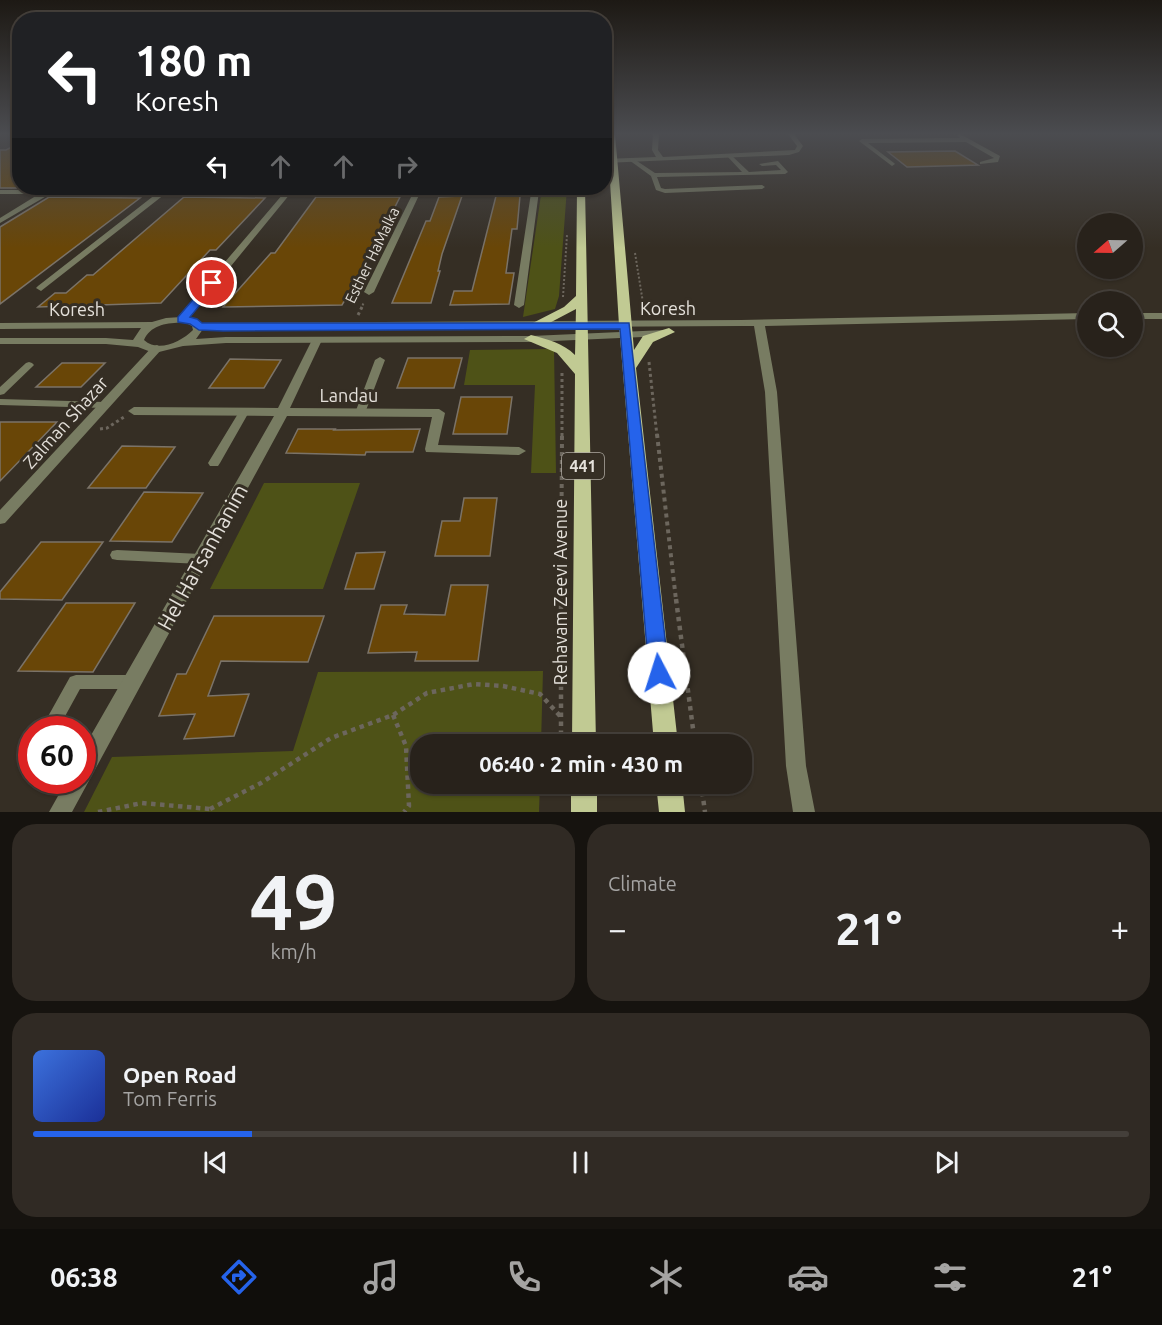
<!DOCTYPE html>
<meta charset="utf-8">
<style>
:root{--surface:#28221b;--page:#302a24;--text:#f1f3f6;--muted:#a5a4a3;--line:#443f3a;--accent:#2563eb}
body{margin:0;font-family:Ubuntu,sans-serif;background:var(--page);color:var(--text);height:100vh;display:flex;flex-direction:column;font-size:22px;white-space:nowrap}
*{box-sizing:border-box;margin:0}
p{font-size:20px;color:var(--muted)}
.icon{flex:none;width:33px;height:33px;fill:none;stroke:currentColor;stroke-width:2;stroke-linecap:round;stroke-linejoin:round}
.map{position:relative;height:812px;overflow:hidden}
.sheet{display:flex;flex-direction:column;gap:12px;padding:12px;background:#16130f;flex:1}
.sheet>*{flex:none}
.banner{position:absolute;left:12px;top:12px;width:600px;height:183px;border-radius:24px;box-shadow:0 2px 4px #0004,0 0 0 2px var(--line);background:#202124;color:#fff;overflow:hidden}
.needle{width:39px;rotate:250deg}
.fabs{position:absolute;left:1077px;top:213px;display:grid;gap:12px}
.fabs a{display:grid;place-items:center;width:66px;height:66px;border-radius:50%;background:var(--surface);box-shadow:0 2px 4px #0004,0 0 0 2px var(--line);font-size:30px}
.speed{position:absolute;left:18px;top:716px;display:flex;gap:12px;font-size:30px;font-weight:700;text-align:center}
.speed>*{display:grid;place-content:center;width:78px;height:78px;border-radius:50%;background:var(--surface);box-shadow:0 2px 4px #0004,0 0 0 2px var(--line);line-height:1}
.speed .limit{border:9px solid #d22;background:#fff;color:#111}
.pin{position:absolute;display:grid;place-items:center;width:51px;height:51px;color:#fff;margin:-26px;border:3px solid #fff;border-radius:50%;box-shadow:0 2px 6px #0007}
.me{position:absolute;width:66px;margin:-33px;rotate:355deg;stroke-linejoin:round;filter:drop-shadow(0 0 4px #0008)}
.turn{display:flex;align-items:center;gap:21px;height:126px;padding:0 24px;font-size:27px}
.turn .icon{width:78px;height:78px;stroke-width:2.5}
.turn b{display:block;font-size:42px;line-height:51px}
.lanes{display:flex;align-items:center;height:57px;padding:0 24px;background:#0003;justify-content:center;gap:30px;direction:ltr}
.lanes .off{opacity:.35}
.big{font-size:45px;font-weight:600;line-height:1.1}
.sheet .card{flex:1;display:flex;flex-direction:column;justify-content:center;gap:9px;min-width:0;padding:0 21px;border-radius:24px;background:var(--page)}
.sheet .dial{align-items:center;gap:0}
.dial b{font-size:78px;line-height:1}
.song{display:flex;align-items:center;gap:18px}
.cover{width:72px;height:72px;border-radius:9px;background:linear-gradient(135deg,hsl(220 70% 55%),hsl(230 70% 35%))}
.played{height:6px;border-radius:3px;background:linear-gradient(90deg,var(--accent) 20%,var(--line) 20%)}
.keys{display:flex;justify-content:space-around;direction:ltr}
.heat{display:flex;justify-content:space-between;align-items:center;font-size:33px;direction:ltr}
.sheet .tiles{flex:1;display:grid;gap:12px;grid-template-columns:1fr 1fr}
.card:last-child{grid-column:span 2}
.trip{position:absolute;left:410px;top:734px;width:342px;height:60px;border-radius:24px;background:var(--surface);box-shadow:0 2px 4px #0004,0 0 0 2px var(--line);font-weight:600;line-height:60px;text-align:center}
.dock{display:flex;height:96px;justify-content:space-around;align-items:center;background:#100e0b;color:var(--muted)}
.dock .icon{width:42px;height:42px}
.dock .active{color:var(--accent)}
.dock b{font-size:27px;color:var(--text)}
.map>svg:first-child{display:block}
</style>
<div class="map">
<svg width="1162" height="812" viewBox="0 0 1162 812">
<rect width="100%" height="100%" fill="#352e24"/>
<path fill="#4e5217" d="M542 188H567L559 296 555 309 523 317Z
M554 349 556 473H531L535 385H464L470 350Z
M264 483H360L323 589H210Z
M543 671 541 744H420V783H540L539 812H84L112 757 293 751 318 672Z"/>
<path fill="#694607" stroke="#7b7368" stroke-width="1.5" d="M20 143V188H0V150H6Z
M955 151 978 165 907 167 888 152Z
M462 196 442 254 438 271H440L431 303H392L426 221H430L439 197Z
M496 196H520L517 229H512L506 273H514L509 304 450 305 454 291H472Z
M49 197 140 198 0 304V227Z
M184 197 265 198 216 250H210L161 303 38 307 55 293H66L87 275H93Z
M316 197H400L365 266 342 305 223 307 271 253H275Z
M408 358H462L454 388H397Z
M230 359 281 360 264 388H209Z
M62 363H105L81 387H36Z
M461 397H512L507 434H453Z
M0 422H57L0 481Z
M298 429H335L334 430 420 429 413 452H366L365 455 286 453Z
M122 446 175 447 146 488H88Z
M144 492 203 493 172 542 110 541Z
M464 498H497L490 556H435L442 521H460Z
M41 542H103L62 600 0 599V592Z
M385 552 374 589H345L356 553Z
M451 585H488L478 661H415L417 652 368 653 381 605H407L404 614 445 615Z
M66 603H135L93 672 18 671Z
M214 616H324L308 662 221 661 208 696 249 694 234 736 184 739 195 714 159 716 177 674H186Z"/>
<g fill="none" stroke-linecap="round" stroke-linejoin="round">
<path stroke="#6c665d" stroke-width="2" stroke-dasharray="2 2" stroke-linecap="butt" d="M635 253 644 309
M563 297 567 235
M361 309 364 302"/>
<path stroke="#6c665d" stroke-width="3" stroke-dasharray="3 3" stroke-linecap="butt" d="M642 312 644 307
M358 315 362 307
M649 362 657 436
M100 429 107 428 124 417
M562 436V371"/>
<path stroke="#6c665d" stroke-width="4" stroke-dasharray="4 4" stroke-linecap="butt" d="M657 434 676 600
M561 600 562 434"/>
<path stroke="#6c665d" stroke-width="4.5" stroke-dasharray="4.5 4.5" stroke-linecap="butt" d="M676 599 695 744
M393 715 406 746 409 806 404 812
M561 744V599
M701 783 705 812
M210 809 261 783 331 738 393 715 427 693 474 684 503 686 540 694 561 717
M98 812 142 803 210 809 212 812"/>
<path fill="#787c62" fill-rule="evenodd" d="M730 154 749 172 781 170 776 165 762 166 759 164 778 161 788 172 785 174 657 177 661 188 665 189 762 185 765 187 762 189 665 193 656 190 651 176 629 160 634 159 655 173 742 172 727 156Z
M380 357 385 360 365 413 364 415H356L355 413 375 360Z
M29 362 32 363 34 365 32 367 4 394 0 395V387L26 363Z
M0 399 104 402 109 405 104 408 0 405Z
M244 409 249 412 220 463 218 466H210L208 463 239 412Z
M117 550 201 554 206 555 208 559 206 563 201 564 117 560 112 559 110 555 112 551Z
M76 675H133L139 677 141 682 139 687 133 689H80L58 729H41L70 677Z"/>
<path fill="#787c62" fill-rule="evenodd" d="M653 134H659L658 150 663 157 795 150 797 146 788 134H794L803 146 799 152 789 155 604 163V159L656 157 652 150Z
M960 134 1000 156 998 162 980 164V162L994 158 966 142 868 143 894 163 895 164 892 166 859 141 862 139 960 138 957 136Z
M531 188H538L539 191 524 305 519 308 514 305 531 193H420L374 292 369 295 364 292 413 193 290 194 186 321H178V317L283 194H165L41 291 36 288 38 286 156 194H50L0 223V218L39 194H0V190Z
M1088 313V319L765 326 777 392 806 766 815 812H793L786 766 765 392 754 326H741L736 323 741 320Z
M1132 313H1162V319H1132Z
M317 337 322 340 290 408 439 409 445 413 438 445 519 447 526 451 519 455 426 452 425 449 432 417 287 416 72 812H49L67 780H82V751L274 416 134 415 128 411 134 407 278 408 312 340Z
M157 345 162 348 161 350 5 523 0 524V510L153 346Z"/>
<path fill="#787c62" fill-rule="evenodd" d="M181 317 192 318 201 323 741 320 746 323 741 326 203 329 196 339 226 337 531 336 665 330 670 333 665 336 531 342 226 343 183 346 159 352H151L138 347 106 344H0V338H106L133 340 141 328 0 329V323L152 322 166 318ZM186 323 192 326 193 330C181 342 158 353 144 340 151 324 170 322 186 323Z"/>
<path fill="#c1ca93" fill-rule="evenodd" d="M607 134H615L634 350 643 336 669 328 675 332 653 342 636 368 678 744H654L619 325Z
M577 188H585L596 744H572L575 374 557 353 524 339 531 335C547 339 563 343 575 355L576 309 538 329H528L527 326 564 307 576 296Z
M571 783H597V812H571Z
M656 783H682L685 812H659Z"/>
</g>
<linearGradient id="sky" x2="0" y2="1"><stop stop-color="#1d1914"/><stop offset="0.54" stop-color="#4b4c50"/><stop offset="1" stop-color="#4b4c50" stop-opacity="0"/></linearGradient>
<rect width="1162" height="248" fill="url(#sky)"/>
<path fill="#2563eb" stroke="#184099" stroke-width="1.5" d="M212 280 218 283 190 317 197 319 202 323H629L669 673 666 679 659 682 652 679 649 673 620 329 223 331 199 330 190 324 178 322V317L209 281Z"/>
<g text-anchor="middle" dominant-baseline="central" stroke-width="6" stroke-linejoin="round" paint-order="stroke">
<g font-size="15" fill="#e4e0da" stroke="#352e24">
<text transform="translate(372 255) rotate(-64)">Esther HaMalka</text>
</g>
<rect fill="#352e24" stroke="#b0aba3" stroke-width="1.5" x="562" y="453" width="42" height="26" rx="4.5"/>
<g font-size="16" font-weight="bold" fill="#e4e0da">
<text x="583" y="466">441</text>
</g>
<g font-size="18" fill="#e4e0da" stroke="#352e24">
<text x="668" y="308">Koresh</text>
<text x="77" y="309">Koresh</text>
<text x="349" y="395">Landau</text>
<text transform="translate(65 422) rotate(-48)">Zalman Shazar</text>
<text transform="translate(560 592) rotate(-90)">Rehavam Zeevi Avenue</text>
</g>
<g font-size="21" fill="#e4e0da" stroke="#352e24">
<text transform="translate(202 557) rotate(-61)">Hel HaTsanhanim</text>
</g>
</g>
</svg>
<div class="fabs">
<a><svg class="needle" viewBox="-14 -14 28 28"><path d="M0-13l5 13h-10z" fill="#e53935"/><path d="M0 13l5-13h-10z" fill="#a5a4a3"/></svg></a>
<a><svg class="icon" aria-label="search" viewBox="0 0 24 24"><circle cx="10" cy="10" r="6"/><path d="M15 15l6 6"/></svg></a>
</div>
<div class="speed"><div class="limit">60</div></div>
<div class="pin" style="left:212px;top:283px;background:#d93025"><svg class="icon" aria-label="arrive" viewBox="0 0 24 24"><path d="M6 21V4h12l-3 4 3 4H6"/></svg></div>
<svg class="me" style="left:659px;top:673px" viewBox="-20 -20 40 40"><circle r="19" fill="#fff"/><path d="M0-13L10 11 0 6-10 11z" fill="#2563eb"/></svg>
<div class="trip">06:40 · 2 min · 430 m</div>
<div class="banner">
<div class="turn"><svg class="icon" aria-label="left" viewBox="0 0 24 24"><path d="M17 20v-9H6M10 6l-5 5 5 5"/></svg><div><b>180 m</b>Koresh</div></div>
<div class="lanes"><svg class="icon" aria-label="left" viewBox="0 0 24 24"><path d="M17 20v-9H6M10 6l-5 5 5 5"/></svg><svg class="icon off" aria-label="ahead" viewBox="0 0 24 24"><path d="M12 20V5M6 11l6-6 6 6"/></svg><svg class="icon off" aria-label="ahead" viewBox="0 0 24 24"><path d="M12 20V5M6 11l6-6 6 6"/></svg><svg class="icon off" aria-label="right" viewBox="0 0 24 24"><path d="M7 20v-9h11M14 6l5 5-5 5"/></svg></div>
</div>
</div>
<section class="sheet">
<div class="tiles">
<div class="card dial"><b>49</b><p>km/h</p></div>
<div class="card"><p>Climate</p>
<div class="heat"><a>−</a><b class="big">21°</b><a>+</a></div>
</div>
<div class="card">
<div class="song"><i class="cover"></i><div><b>Open Road</b><p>Tom Ferris</p></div></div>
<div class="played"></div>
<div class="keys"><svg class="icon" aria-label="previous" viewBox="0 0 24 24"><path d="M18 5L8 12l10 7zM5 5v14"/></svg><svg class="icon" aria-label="pause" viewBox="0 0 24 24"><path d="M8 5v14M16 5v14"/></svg><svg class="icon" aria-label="next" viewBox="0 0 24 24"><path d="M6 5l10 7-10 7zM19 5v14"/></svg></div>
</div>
</div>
</section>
<nav class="dock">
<b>06:38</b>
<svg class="icon active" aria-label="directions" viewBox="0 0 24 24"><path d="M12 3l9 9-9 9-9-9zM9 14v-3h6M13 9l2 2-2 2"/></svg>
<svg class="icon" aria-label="music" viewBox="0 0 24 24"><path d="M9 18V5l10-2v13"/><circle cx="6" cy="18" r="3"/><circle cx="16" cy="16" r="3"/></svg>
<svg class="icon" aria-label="phone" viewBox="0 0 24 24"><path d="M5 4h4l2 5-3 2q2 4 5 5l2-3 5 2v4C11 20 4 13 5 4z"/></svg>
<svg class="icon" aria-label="climate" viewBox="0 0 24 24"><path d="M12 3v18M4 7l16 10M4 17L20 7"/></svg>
<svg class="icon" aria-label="car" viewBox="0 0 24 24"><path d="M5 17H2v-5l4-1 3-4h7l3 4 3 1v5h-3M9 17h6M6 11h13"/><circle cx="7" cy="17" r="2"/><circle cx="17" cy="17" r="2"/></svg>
<svg class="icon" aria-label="filters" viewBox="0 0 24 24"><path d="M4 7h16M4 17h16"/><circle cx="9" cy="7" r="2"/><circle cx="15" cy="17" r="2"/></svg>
<b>21°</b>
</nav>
